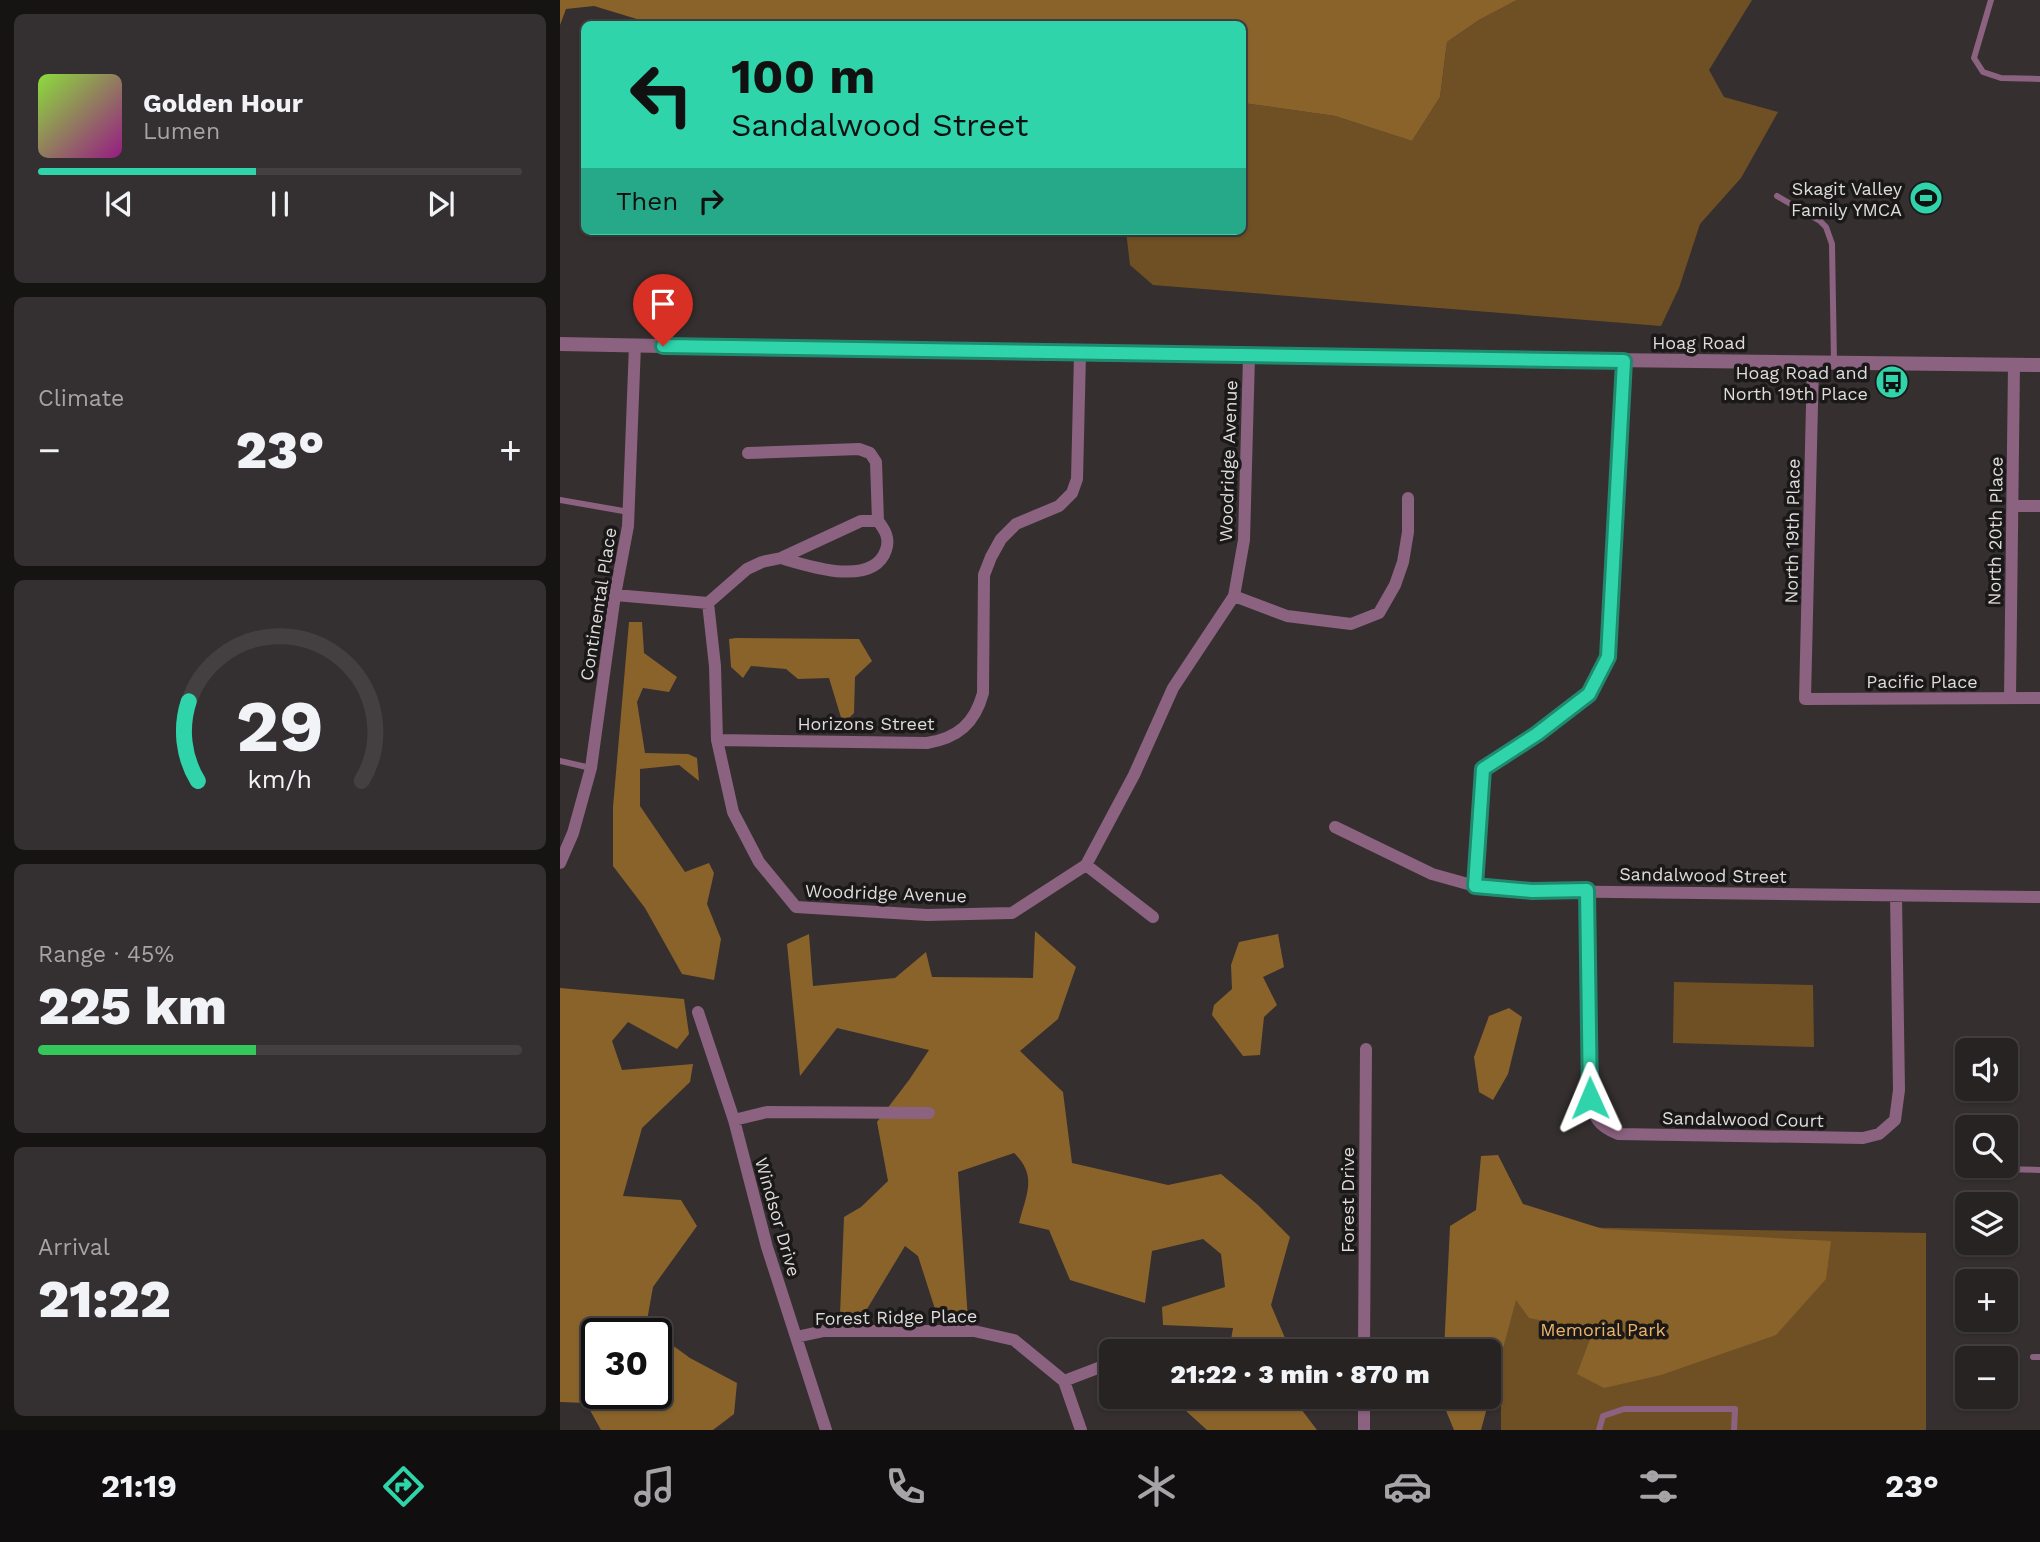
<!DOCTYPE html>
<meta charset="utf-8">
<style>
:root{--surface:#282323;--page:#342f30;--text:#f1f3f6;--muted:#a5a4a6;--line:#444041;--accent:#2fd4aa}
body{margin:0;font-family:"Work Sans",sans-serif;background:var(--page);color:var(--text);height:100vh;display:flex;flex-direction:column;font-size:26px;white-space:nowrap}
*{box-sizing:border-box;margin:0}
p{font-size:23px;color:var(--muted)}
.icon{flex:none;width:38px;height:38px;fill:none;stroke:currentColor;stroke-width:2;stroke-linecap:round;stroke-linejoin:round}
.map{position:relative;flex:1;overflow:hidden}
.panel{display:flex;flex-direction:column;gap:14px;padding:14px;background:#161313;width:560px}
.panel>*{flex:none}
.hud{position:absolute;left:21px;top:21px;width:665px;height:214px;border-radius:10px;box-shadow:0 2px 5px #0004,0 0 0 2px var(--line);background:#2fd4aa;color:#111;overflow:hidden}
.buttons{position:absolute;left:1395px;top:1038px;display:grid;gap:14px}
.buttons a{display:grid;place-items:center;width:63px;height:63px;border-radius:10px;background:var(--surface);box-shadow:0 2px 5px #0004,0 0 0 2px var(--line);font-size:35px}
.speed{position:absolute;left:21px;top:1318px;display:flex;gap:14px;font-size:35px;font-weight:700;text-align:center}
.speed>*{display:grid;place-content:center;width:91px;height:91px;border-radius:50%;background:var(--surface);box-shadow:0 2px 5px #0004,0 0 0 2px var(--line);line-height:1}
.speed .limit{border:4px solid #111;border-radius:10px;background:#fff;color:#111}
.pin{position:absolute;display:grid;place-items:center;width:60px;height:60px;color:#fff;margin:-72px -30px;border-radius:50% 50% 50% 0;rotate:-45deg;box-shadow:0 0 7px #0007}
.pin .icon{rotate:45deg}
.me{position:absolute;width:77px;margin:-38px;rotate:359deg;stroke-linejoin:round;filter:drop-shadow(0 0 5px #0008)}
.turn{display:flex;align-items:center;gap:24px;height:147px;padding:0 35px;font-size:32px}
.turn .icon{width:91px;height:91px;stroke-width:2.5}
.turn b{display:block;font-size:49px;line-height:60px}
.then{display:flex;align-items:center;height:66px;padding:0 35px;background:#0003;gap:14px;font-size:26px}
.big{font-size:52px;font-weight:800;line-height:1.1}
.panel .card{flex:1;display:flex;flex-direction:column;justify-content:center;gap:10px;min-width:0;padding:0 24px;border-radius:10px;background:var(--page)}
.panel .dial{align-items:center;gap:0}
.dial svg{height:182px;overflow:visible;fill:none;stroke:var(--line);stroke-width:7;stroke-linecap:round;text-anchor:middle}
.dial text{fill:var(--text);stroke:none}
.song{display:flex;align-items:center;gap:21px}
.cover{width:84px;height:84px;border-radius:10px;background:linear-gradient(135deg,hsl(90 70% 55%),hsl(310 70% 35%))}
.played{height:7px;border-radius:4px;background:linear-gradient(90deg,var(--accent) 45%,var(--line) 45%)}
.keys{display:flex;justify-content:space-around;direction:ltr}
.heat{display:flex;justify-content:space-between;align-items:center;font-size:38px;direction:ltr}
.charge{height:10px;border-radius:5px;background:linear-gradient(90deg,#34c759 45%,var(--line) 0)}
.trip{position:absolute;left:539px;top:1339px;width:402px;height:70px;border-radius:10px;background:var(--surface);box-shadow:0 2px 5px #0004,0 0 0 2px var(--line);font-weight:800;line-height:70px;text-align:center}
.dock{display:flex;height:112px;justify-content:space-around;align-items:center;background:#100e0e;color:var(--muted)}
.dock .icon{width:49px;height:49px}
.dock .on{color:var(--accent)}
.dock b{font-size:32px;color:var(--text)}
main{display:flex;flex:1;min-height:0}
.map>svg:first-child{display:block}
</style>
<main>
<section class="panel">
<div class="card">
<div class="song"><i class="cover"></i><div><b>Golden Hour</b><p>Lumen</p></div></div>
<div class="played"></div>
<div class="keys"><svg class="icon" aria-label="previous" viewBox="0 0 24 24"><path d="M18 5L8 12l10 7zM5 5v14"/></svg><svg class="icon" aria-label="pause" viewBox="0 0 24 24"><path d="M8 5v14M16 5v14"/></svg><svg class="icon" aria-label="next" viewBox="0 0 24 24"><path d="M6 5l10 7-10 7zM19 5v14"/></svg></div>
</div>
<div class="card"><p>Climate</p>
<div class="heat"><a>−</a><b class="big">23°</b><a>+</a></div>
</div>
<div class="card dial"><svg viewBox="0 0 100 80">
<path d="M14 69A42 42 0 1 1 86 69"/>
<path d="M14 69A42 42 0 0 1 10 34" stroke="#2fd4aa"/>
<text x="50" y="56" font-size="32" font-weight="700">29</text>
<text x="50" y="72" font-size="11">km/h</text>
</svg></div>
<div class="card"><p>Range · 45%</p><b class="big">225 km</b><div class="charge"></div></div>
<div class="card"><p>Arrival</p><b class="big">21:22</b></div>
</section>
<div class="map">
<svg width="1480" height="1430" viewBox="0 0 1480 1430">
<rect width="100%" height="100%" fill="#352f2f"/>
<path fill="#6f5024" d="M957 0H1192L1149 70 1164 97 1218 112 1181 178 1140 224 1119 288 1101 326 593 285 570 265 566 231H682L683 103 775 116 852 141 880 97 887 42 919 20Z
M1114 982 1253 985 1254 1047 1113 1043Z
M941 1226 1366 1233V1430H941Z"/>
<path fill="#8a632b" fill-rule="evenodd" d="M0 0H957L919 20 887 42 880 97 852 141 775 116 683 103 682 24H88L80 20 34 6 6 9 0 25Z
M69 622H82L84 653 117 677 109 692 83 688 77 702 85 753 128 754 137 758 139 781 119 765 80 769V806L125 872 149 863 154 873 147 904 161 939 154 980 122 974 85 908 53 866V807Z
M176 638 299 639 312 661 295 677 294 713 283 724 269 678 238 679 226 669 191 666 183 678 171 667 169 639Z
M475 931 516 967 498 1019 460 1051 503 1092 512 1163 608 1185 661 1174 698 1205 730 1237 711 1305 725 1338 724 1351H669L673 1328 603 1325 602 1307 665 1287 661 1254 643 1239 592 1251 585 1303 510 1280 489 1230 459 1223C466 1195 478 1176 454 1153L398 1172 408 1320 375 1309 358 1256 345 1246 304 1314 280 1315 284 1217 301 1207 328 1181 317 1122 349 1080 369 1050 277 1028 240 1076 227 944 249 934 253 986 335 978 366 952 372 977 473 978Z
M718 934 724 967 703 977 717 1005 704 1017 700 1055 683 1056 652 1015 654 1005 672 989 671 965 679 942Z
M0 988 124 999 129 1034 117 1049 68 1022 52 1041 62 1070 133 1064 130 1082 82 1128 63 1196 121 1200 137 1226 93 1287 86 1326 130 1358 177 1383 174 1414 153 1430H41L26 1403 0 1402ZM37 1334H96V1393H37Z
M949 1008 962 1017 948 1074 933 1100 919 1092 914 1057 929 1016Z
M938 1155 963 1204 1043 1229 1271 1241 1266 1279 1216 1335 1101 1375 1044 1388 1017 1374 1033 1331 969 1318 956 1300 921 1430H894L882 1401V1397L929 1396V1351H884L890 1226 916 1210 921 1156Z
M615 1397H732L757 1430H647L626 1411Z"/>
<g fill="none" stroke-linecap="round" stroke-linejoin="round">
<path stroke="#8b627f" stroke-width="6" d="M1431 0 1414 58 1423 72 1441 78 1480 79
M1217 196 1260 221 1266 227 1272 244 1274 362
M0 500 69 512
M0 761 31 768
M1439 1169 1480 1170
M1473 1357H1480
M1039 1430 1043 1416 1064 1409H1175L1174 1430"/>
<path stroke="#8b627f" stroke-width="12" d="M1253 363 1245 699 1480 698
M188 453 299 449 310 453 316 462 318 521
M1454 506H1480
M55 595 148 603 155 666 157 740 173 812 199 862 236 907 367 915 452 913 526 865 574 775 613 688 674 596 684 540 689 356
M674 596 727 616 791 624 819 613 835 585 843 562 848 532V498
M148 603 187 569 202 562 221 558 301 521H318C325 530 330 538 326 550 313 588 248 566 221 558
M1450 698 1454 365
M157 740 367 743C398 738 415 723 423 693L424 575 431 557 441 539 456 524 499 506 512 493 517 479 520 354
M775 827 872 874 915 886 972 891 1480 897
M0 863 13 833 31 768 55 595 68 526 75 345
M526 865 593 917
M915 886 924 770 977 734 1029 694 1048 657 1064 361
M1027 890 1030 1098C1034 1118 1038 1126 1058 1134L1303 1138 1319 1134 1335 1120 1339 1090 1336 896
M138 1012 174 1120 207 1247 266 1430
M174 1120 207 1112 369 1113
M236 1337 264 1331H414L454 1340 504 1381 521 1430
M582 1351 587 1349
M804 1351 806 1049
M504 1381 551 1363
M804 1430V1396"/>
<path stroke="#8b627f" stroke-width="14" d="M0 344 520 354 1480 365"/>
</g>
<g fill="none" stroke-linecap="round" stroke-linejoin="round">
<defs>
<path id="route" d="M103 346 1064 361 1048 657 1029 694 977 734 923 769 915 886 972 891 1027 890 1030 1098"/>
</defs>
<use href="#route" stroke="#1f8a6e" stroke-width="18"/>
<use href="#route" stroke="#2fd4aa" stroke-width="12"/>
</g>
<defs>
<symbol id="stadium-disc" viewBox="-11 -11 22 22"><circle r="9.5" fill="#2fd4aa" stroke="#1a1818"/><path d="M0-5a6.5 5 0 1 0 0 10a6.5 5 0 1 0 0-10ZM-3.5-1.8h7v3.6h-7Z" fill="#111"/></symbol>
<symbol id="bus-disc" viewBox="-11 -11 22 22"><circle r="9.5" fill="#2fd4aa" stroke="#1a1818"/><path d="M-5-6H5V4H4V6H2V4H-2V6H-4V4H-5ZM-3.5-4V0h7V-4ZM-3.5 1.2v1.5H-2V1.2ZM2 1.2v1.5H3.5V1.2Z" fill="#111"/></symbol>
</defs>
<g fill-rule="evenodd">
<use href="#stadium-disc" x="1347" y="179" width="38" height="38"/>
<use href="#bus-disc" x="1313" y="363" width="38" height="38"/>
</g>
<g text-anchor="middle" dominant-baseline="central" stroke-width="7" stroke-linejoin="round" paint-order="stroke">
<g font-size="18" fill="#dfdbdb" stroke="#1a1818" text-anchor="end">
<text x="1342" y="188">Skagit Valley<tspan x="1342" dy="21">Family YMCA</tspan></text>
<text x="1308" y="372">Hoag Road and<tspan x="1308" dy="21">North 19th Place</tspan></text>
</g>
<g font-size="18" fill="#dfdbdb" stroke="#1a1818">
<text x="1139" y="342">Hoag Road</text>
<text transform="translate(668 461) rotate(-88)">Woodridge Avenue</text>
<text transform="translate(1232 531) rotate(-89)">North 19th Place</text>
<text transform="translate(1435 531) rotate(-89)">North 20th Place</text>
<text transform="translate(38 604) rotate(-81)">Continental Place</text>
<text x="1362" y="681">Pacific Place</text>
<text x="306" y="723">Horizons Street</text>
<text transform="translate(1143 875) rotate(1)">Sandalwood Street</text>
<text transform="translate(326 893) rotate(2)">Woodridge Avenue</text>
<text transform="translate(1183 1119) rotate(1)">Sandalwood Court</text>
<text transform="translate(787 1200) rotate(-90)">Forest Drive</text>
<text transform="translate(218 1217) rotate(74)">Windsor Drive</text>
<text transform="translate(336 1317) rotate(-1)">Forest Ridge Place</text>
</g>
<g font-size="18" fill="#efb566" stroke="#1a1818">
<text x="1043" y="1329">Memorial Park</text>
</g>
</g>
</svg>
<div class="buttons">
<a><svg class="icon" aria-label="sound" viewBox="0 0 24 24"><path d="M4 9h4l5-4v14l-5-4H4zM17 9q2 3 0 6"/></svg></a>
<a><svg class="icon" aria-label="search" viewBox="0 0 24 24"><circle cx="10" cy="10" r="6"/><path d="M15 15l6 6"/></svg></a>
<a><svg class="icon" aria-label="layers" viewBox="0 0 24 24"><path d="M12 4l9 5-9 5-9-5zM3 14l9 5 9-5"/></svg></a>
<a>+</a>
<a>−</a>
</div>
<div class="speed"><div class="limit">30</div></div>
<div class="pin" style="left:103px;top:346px;background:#d93025"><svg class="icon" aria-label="arrive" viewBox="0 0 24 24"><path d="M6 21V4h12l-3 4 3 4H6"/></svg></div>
<svg class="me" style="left:1030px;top:1098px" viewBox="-20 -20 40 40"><path d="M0-17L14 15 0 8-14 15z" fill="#2fd4aa" stroke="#fff" stroke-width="4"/></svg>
<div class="trip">21:22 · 3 min · 870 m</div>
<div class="hud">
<div class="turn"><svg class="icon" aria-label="left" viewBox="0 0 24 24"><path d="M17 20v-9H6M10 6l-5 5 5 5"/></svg><div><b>100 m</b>Sandalwood Street</div></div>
<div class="then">Then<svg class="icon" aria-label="right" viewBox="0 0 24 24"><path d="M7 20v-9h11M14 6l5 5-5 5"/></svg></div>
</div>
</div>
</main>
<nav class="dock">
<b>21:19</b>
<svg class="icon on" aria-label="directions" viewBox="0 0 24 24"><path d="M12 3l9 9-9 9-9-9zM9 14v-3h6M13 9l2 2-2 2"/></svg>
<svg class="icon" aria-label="music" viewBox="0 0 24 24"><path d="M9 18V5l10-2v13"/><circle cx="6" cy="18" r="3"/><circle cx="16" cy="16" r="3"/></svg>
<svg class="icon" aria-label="phone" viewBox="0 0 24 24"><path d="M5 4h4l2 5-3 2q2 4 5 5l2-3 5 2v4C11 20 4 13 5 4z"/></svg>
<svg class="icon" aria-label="climate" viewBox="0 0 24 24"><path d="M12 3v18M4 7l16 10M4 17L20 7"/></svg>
<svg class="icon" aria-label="car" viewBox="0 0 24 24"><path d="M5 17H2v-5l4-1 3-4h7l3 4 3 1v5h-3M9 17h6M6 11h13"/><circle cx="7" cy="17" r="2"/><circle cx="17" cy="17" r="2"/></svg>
<svg class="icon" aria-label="filters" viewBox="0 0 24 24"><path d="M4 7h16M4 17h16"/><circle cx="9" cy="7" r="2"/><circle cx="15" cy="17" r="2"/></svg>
<b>23°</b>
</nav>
